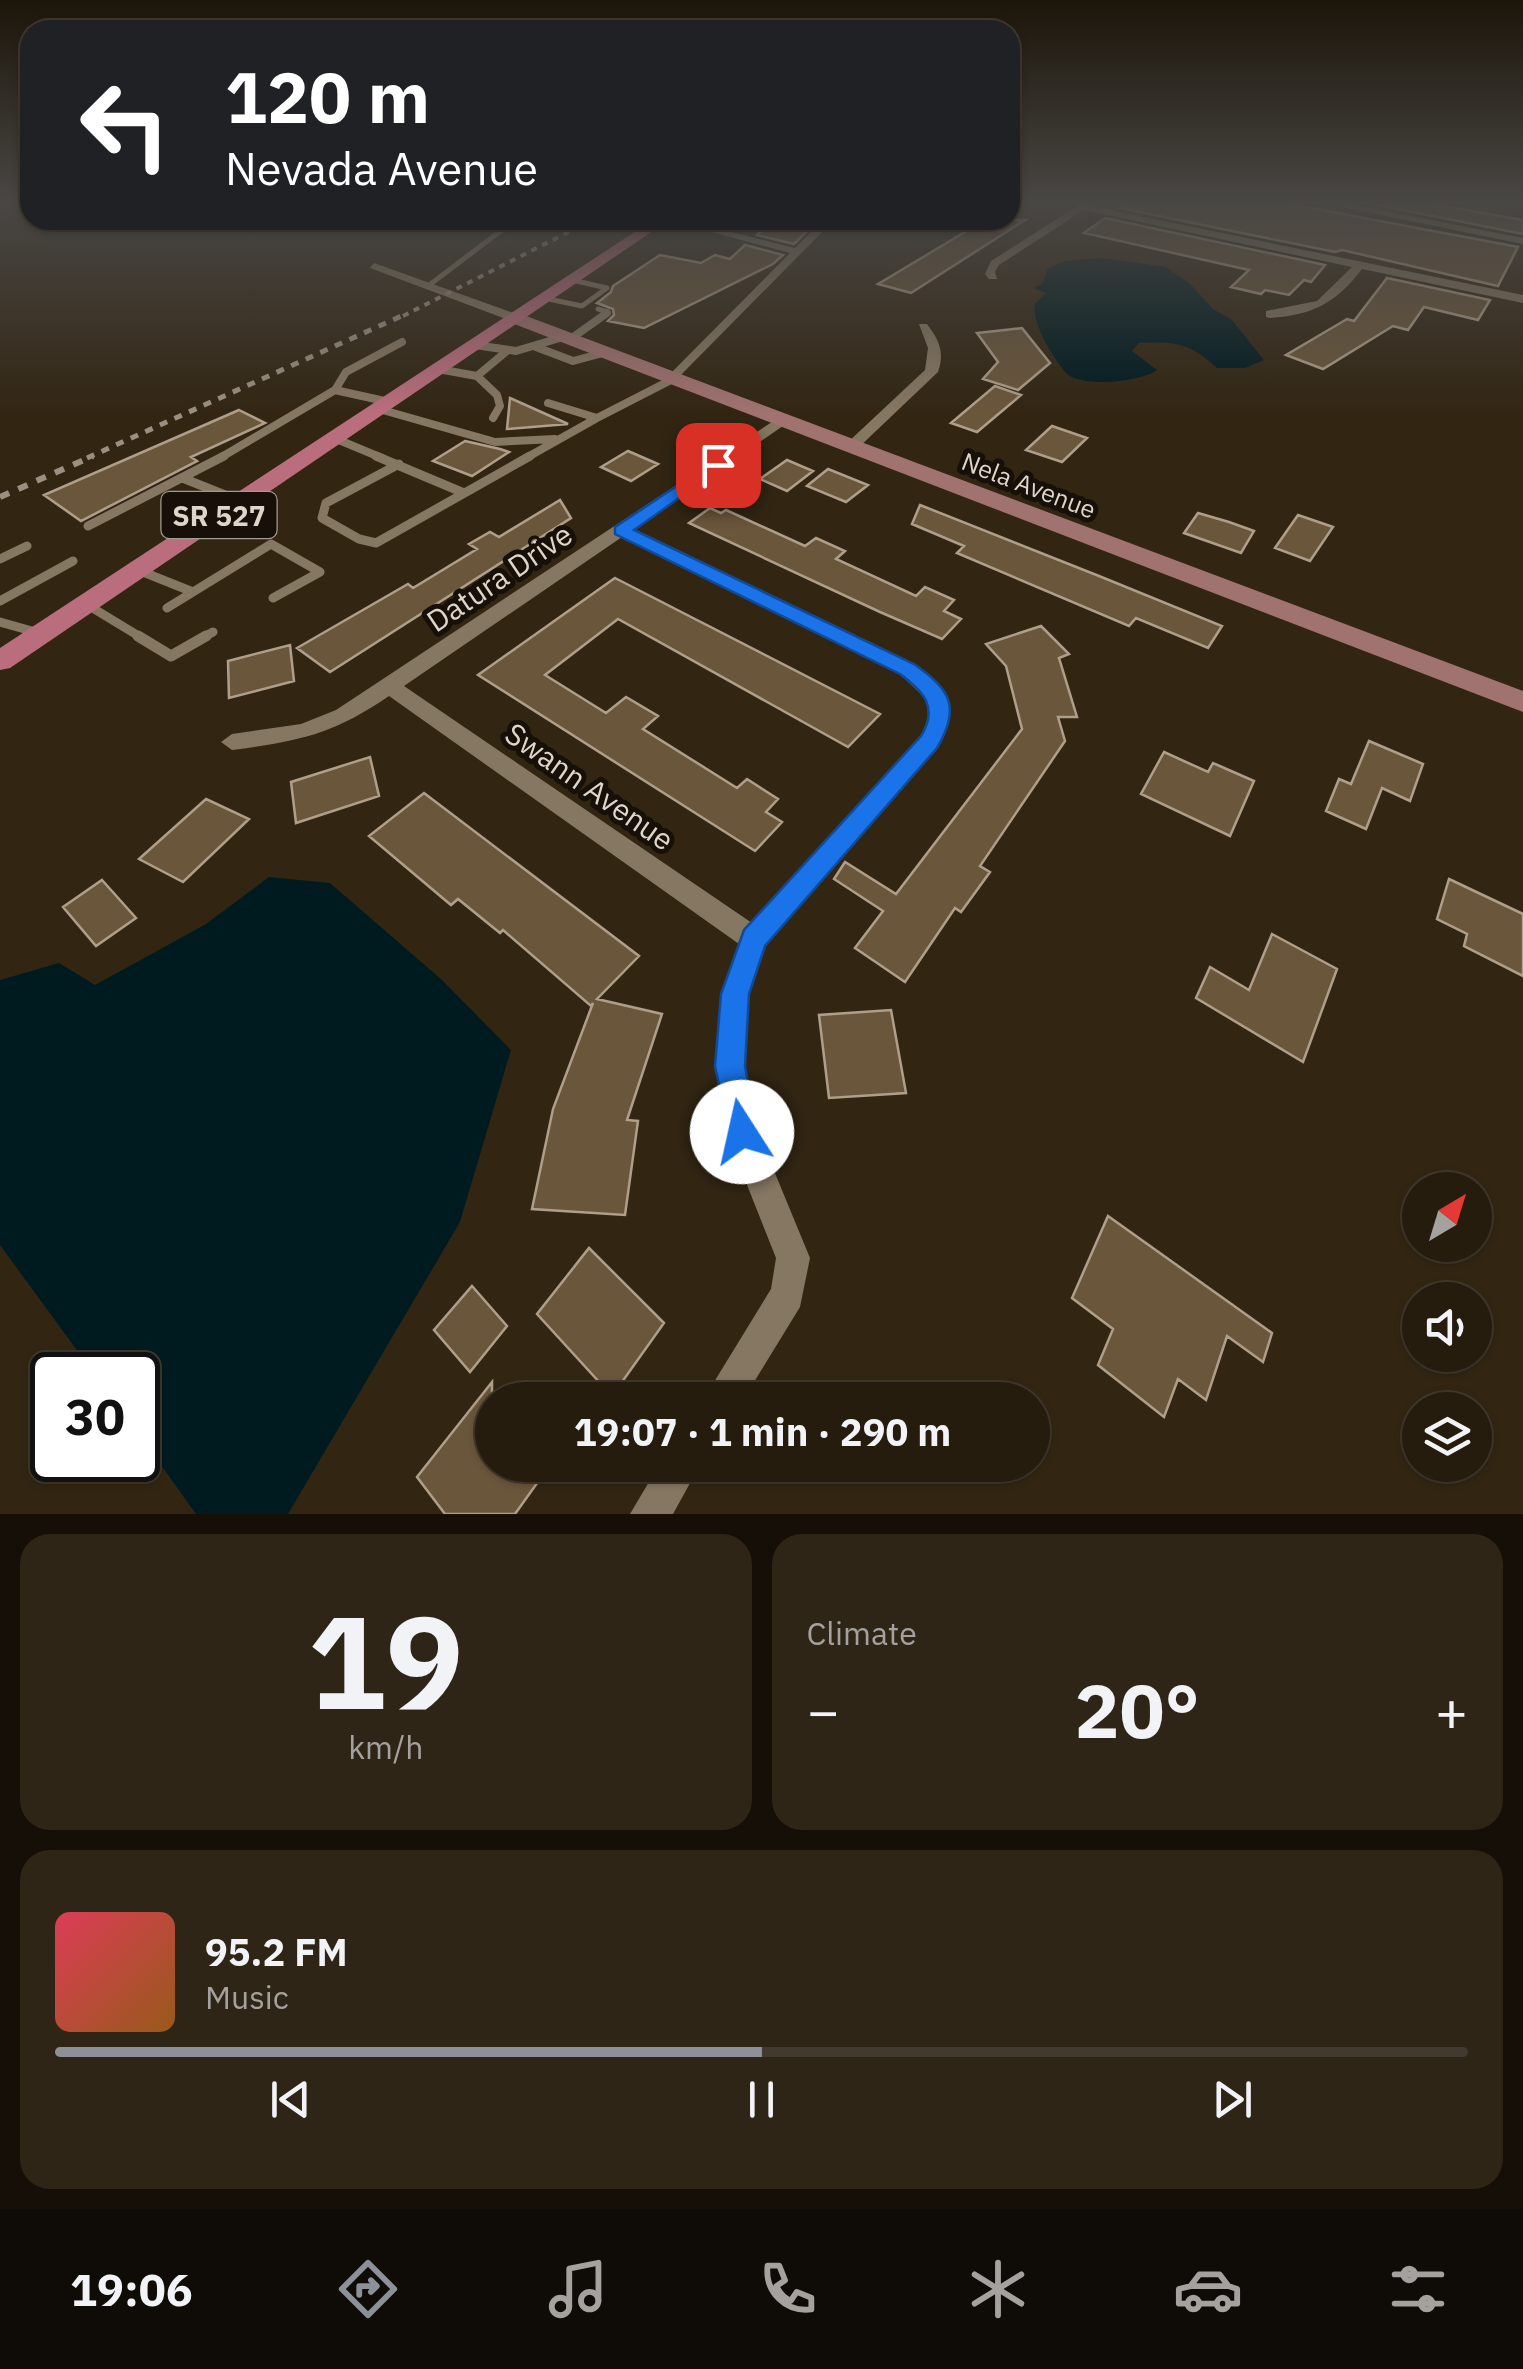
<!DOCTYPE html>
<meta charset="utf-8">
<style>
:root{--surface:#261c0e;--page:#2e2517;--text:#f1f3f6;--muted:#a4a19e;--line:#423a2e;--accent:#8c9099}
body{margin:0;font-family:"IBM Plex Sans",sans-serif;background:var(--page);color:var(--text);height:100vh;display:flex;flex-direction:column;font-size:38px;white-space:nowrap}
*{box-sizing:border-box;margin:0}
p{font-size:32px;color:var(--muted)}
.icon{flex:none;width:55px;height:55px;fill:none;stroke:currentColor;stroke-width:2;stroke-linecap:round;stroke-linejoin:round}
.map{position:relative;height:1514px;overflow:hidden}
.panel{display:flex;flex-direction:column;gap:20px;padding:20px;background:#150f08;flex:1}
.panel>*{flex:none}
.top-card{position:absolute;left:20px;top:20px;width:1000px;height:210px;border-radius:30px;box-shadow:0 2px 8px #0004,0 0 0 2px var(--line);background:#202124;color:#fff;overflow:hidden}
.needle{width:65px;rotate:38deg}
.controls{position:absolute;left:1402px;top:1172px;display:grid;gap:20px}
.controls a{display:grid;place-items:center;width:90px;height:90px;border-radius:50%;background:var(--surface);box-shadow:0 2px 8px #0004,0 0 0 2px var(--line);font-size:50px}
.speed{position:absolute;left:30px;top:1352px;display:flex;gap:20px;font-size:50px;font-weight:700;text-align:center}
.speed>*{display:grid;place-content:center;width:130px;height:130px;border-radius:50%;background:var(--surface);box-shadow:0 2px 8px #0004,0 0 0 2px var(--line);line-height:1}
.speed .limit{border:5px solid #111;border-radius:15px;background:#fff;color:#111}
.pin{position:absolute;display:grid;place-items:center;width:85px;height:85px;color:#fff;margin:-42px;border-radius:20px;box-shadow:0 5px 15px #0006}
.me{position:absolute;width:110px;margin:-55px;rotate:350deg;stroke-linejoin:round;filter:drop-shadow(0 0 8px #0008)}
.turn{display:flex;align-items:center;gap:35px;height:210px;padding:0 40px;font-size:45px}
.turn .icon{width:130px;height:130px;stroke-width:2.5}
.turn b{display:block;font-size:70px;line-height:85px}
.big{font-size:75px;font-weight:800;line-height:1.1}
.panel .tile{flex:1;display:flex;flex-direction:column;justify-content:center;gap:15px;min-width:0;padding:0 35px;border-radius:30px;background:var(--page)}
.panel .dial{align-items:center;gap:0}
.dial b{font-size:130px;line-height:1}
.song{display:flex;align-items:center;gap:30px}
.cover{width:120px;height:120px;border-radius:15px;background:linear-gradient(135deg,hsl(350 70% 55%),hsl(30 70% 35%))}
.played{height:10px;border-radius:5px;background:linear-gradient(90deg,var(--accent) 50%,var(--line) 50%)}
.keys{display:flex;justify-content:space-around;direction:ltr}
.heat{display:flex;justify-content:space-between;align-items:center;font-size:55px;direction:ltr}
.panel .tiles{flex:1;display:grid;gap:20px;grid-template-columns:1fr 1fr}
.tile:last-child{grid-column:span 2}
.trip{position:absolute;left:475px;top:1382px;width:575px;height:100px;border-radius:50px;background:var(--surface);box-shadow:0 2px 8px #0004,0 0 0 2px var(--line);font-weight:800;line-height:100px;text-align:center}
.tab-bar{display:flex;height:160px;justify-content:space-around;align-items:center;background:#0f0b06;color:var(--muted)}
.tab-bar .icon{width:70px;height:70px}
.tab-bar .on{color:var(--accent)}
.tab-bar b{font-size:45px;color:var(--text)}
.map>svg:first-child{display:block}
</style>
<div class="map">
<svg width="1523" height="1514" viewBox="0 0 1523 1514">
<rect width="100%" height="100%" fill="#322613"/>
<path fill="#001b20" d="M1103 258 1166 267 1189 283 1213 309 1232 320 1264 360 1245 368H1217C1191 343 1174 341 1139 343L1132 351 1157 370C1142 382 1080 388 1066 373 1054 358 1032 326 1035 304L1046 293 1034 288 1043 283 1047 269 1064 261Z
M269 877 330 883 442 980 511 1050 460 1222 288 1514H196L138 1433V1375H95L0 1245V980L59 963 95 985 206 924Z"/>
<path fill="#6a563b" stroke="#af9f8a" stroke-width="2.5" d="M1130 201H1274L1518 247 1498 286 1342 250 1335 252 1120 208Z
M1380 201H1416L1523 220V234L1377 205Z
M1010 212 1015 220H1025L911 293 878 284 985 220H1010Z
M1105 218 1325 265 1311 282 1304 280 1289 295 1265 290 1261 294 1231 287 1249 270 1084 233Z
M774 220H818L794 244 757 235Z
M745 245 783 255 773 264 644 328 608 321 614 315 613 309 597 303 611 292 613 286 660 255 701 263 715 255 730 259Z
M1387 278 1490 300 1478 320 1424 307 1408 330 1393 326 1323 369 1286 355 1347 319 1354 321Z
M1022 328 1050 363 1018 390 983 379 998 362 977 333Z
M995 386 1021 395 977 432 951 423Z
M510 398 568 424 507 429Z
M239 410 265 423 191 457 197 461 81 521 44 495Z
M1052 426 1087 438 1062 462 1026 450Z
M465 441 500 449 509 452 472 476 433 461Z
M628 451 658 464 631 481 601 467Z
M787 460 813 471 787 491 760 479Z
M828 469 868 485 846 502 807 486Z
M560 500 571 518 330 672 297 648 408 584 413 588 477 549 469 544 490 532 499 537Z
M920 505 1099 576 1222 626 1208 648 1136 618 1129 626 957 553 964 546 912 524Z
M710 508 721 513 726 510 805 546 816 538 845 551 836 559 916 596 925 587 954 600 944 611 961 619 942 639 880 612 689 523Z
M1198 513 1229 522 1254 531 1241 553 1184 533Z
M1298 515 1333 527 1310 561 1275 548Z
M615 578 880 714 848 747 618 619 545 675 606 713 626 697 658 716 643 729 737 788 747 779 778 799 766 812 782 822 755 851 478 675Z
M1041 626 1069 654 1059 658 1077 717H1058L1065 741 980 866 990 872 961 912 955 908 905 982 855 948 883 911 834 879 845 862 896 894 1022 729 1006 666 986 644Z
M290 645 294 681 229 698 228 661Z
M1369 741 1423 764 1410 801 1382 788 1366 829 1326 811 1339 779 1351 784Z
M1164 752 1208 772 1213 763 1254 781 1230 836 1141 794Z
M370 757 379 796 296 823 291 782Z
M424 793 639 956 597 999 662 1014 627 1120 638 1121 625 1215 532 1209 553 1109 593 1003 591 1006 503 930 500 933 458 899 451 905 369 836Z
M206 799 249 819 183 882 139 859Z
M1449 879 1523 914V976L1464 946 1467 934 1437 919Z
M102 880 136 918 96 946 63 907Z
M1272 934 1337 969 1303 1062 1196 998 1210 967 1249 990Z
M891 1010 906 1093 829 1098 819 1015Z
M1108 1216 1272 1333 1263 1362 1227 1336 1206 1400 1178 1379 1164 1417 1098 1365 1113 1329 1072 1298Z
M589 1248 664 1323 612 1396 537 1314Z
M472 1286 507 1326 470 1372 434 1330Z
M492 1382V1465H550L515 1514H445L417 1477Z"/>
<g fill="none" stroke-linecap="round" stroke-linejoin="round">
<path stroke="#867762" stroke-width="5" d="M428 286 515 220
M544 298 582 306 607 288 572 280
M598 309 608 312 603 316"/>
<path stroke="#867762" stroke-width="8" d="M569 340 607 313
M475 345 516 351 563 337
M536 347 573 361 603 353
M438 369 477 376 508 350
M477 376 497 395 500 406 493 418
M335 390 346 372 402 342
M548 403 597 418 673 379
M379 409 495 442 555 439
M334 438 382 458
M220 458 335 390 389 402
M526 458 597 418"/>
<path stroke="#867762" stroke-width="9" d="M376 456 464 493
M399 464 326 503 322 518 359 539 376 543 530 456
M185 479 240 501
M88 526 224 456
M0 559 27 546
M138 570 193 592 271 544 320 572 273 598
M0 601 73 561
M86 604 142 638
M167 608 193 592
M0 622 39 633
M202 638 213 632"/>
<path stroke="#867762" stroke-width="11" d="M138 636 171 656 206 636"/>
<path fill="#867762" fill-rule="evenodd" d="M1085 201H1097L1091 206 1523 295V303L1362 269C1336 303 1313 315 1270 318L1266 317V311L1317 301 1352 267 1084 210 999 265 995 272 997 279H989L985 274 991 261Z
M1313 201H1335L1523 238V244Z
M666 220H683L795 248 823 220H834L673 383 668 382V376L790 253Z
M374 263 519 315 521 318 511 321 370 268Z
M919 324H927C939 340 945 352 938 372L856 450H846V444L925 370 928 348Z
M778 418 790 421 634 529 914 664C951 690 959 707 937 748L765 946 749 994 745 1067 758 1132 810 1258 800 1307 743 1400H703L771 1289 776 1258 726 1132 715 1067 721 994 739 944 389 696C332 735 299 741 232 750L221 742 232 734 301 724 336 710ZM622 537 900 674 927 700 928 718 921 736 752 923 404 686Z
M659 1465H700L673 1514H630Z"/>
<path fill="#a07270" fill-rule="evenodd" d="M509 314H521L1523 691V712L509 322Z"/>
<path fill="#ba6d7d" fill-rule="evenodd" d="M653 220H669L10 668 0 670V648Z"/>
<path stroke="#9a9082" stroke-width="4" stroke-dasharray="6 6" stroke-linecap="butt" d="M403 316 592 220"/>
<path stroke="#9a9082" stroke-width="5" stroke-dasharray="8 8" stroke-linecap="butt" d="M87 458 408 313"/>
<path stroke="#9a9082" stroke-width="6" stroke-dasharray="10 10" stroke-linecap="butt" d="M0 497 93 456"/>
</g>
<linearGradient id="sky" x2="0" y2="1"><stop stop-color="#1c150a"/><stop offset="0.49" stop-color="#494744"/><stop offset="1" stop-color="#494744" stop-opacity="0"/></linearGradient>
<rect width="1523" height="413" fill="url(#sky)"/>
<path fill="#1a73e8" stroke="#114b97" stroke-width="2.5" d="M713 462 726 465 634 530 914 664C951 690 961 707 937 748L765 946 749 994 745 1066 757 1132 753 1143 742 1148 731 1143 715 1066 721 994 744 930 921 736C939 707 923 691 900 674L615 534V527Z"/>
<g text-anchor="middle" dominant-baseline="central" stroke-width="10" stroke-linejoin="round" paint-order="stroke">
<g font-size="25" fill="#ded6cb" stroke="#161008">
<text transform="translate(1029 485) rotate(21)">Nela Avenue</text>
</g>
<rect fill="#161008" stroke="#a29b90" stroke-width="2.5" x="161.5" y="492" width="115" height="46" rx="8"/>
<g font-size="28" font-weight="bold" fill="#ded6cb">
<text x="219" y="515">SR 527</text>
</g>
<g font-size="30" fill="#ded6cb" stroke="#161008">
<text transform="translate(499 577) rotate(-34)">Datura Drive</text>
<text transform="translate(590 786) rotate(35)">Swann Avenue</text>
</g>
</g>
</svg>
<div class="controls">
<a><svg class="needle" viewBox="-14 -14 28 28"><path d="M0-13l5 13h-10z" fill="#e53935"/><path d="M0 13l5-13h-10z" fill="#a4a19e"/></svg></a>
<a><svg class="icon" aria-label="sound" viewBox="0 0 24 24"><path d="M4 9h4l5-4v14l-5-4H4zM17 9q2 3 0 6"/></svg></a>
<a><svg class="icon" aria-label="layers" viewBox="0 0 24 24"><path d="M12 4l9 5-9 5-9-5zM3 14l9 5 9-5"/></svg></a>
</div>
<div class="speed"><div class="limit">30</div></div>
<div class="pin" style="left:718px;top:465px;background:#d93025"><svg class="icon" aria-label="arrive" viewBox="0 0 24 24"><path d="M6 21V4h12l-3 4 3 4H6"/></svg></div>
<svg class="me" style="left:742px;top:1132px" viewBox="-20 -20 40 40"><circle r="19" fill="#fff"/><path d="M0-13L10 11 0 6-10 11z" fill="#1a73e8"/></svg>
<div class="trip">19:07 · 1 min · 290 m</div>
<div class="top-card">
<div class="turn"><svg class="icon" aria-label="left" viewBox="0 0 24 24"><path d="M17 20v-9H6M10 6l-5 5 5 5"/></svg><div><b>120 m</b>Nevada Avenue</div></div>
</div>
</div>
<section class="panel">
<div class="tiles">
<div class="tile dial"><b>19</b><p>km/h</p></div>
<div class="tile"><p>Climate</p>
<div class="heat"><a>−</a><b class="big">20°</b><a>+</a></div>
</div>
<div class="tile">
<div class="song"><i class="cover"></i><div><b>95.2 FM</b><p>Music</p></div></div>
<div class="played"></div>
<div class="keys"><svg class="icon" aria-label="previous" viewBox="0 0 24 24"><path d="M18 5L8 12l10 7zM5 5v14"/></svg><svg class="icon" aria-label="pause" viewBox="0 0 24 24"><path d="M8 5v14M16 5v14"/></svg><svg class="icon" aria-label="next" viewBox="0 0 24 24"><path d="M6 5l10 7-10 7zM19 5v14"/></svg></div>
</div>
</div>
</section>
<nav class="tab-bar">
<b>19:06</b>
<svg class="icon on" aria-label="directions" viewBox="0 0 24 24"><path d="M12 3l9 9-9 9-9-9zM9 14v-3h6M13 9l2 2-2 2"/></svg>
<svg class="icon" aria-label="music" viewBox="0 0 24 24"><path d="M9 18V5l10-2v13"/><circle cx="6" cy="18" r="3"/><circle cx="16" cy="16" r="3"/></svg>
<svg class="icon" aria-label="phone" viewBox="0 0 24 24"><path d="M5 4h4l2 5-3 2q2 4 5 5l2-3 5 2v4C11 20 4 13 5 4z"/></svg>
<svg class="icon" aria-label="climate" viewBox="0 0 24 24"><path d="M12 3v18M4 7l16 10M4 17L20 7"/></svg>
<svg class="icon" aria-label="car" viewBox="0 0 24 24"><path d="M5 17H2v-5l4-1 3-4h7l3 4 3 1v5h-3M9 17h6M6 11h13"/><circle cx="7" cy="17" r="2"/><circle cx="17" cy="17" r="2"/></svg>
<svg class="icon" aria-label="filters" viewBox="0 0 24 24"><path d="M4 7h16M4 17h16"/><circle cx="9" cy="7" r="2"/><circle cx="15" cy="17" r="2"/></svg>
</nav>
